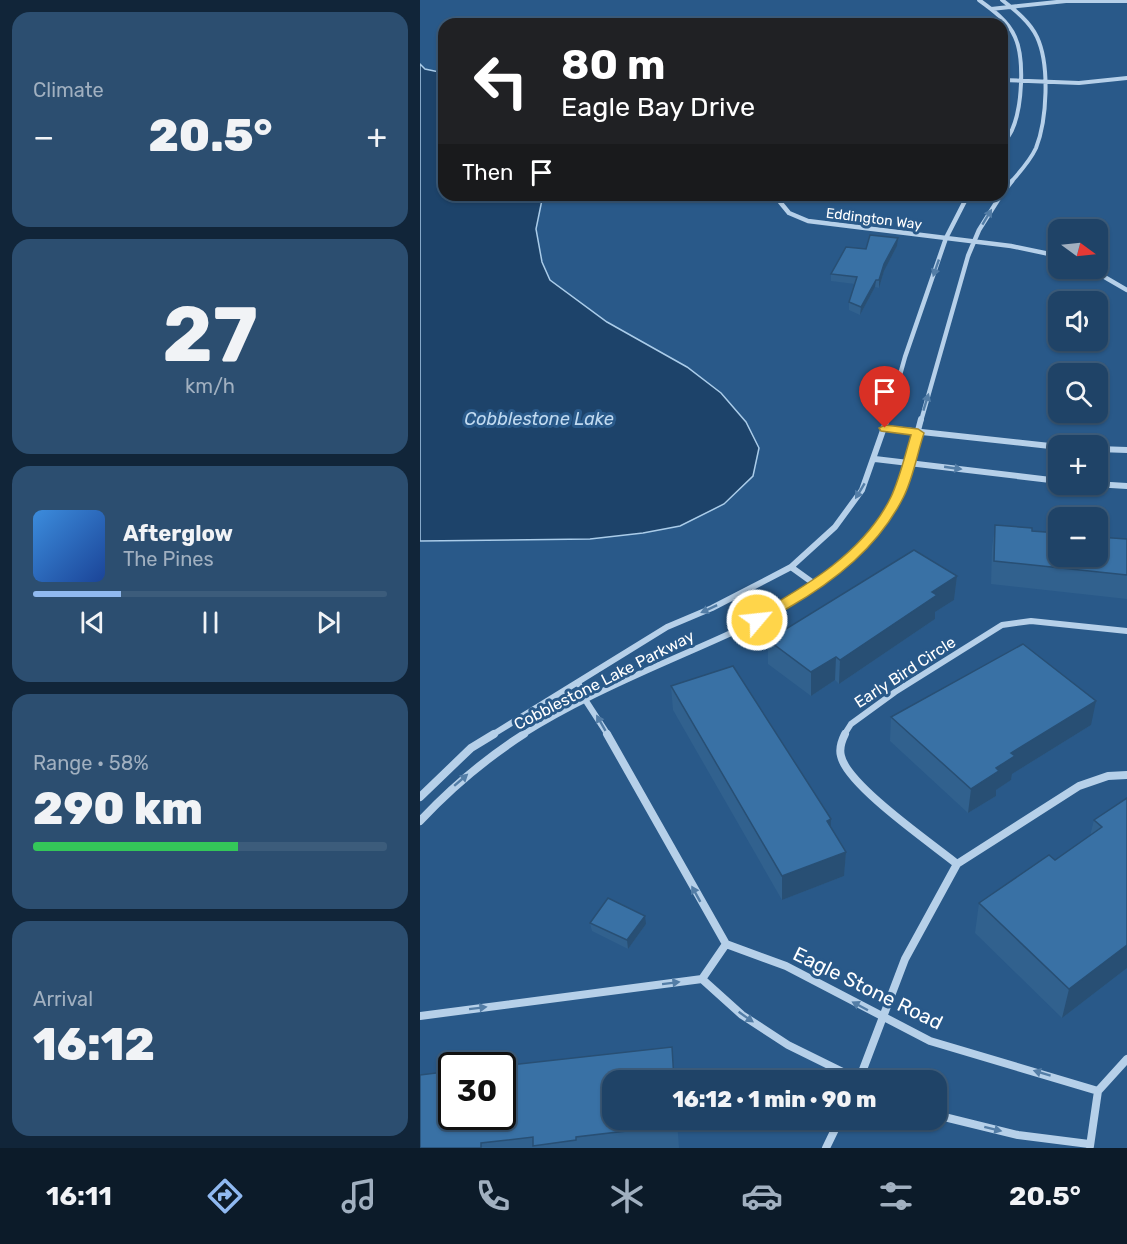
<!DOCTYPE html>
<meta charset="utf-8">
<style>
:root{--surface:#1f4367;--page:#2c4e70;--text:#f1f3f6;--muted:#a1b0c0;--line:#3c5c7b;--accent:#90b9f0}
body{margin:0;font-family:Rubik,sans-serif;background:var(--page);color:var(--text);height:100vh;display:flex;flex-direction:column;font-size:22px;white-space:nowrap}
*{box-sizing:border-box;margin:0}
p{font-size:20px;color:var(--muted)}
.icon{flex:none;width:33px;height:33px;fill:none;stroke:currentColor;stroke-width:2;stroke-linecap:round;stroke-linejoin:round}
.map{position:relative;flex:1;overflow:hidden}
.drawer{display:flex;flex-direction:column;gap:12px;padding:12px;background:#112539;width:420px}
.drawer>*{flex:none}
.banner{position:absolute;left:18px;top:18px;width:570px;height:183px;border-radius:18px;box-shadow:0 2px 4px #0004,0 0 0 2px var(--line);background:#202124;color:#fff;overflow:hidden}
.needle{width:39px;rotate:105deg}
.controls{position:absolute;left:628px;top:219px;display:grid;gap:12px}
.controls a{display:grid;place-items:center;width:60px;height:60px;border-radius:12px;background:var(--surface);box-shadow:0 2px 4px #0004,0 0 0 2px var(--line);font-size:30px}
.speed{position:absolute;left:18px;top:1052px;display:flex;gap:12px;font-size:30px;font-weight:700;text-align:center}
.speed>*{display:grid;place-content:center;width:78px;height:78px;border-radius:50%;background:var(--surface);box-shadow:0 2px 4px #0004,0 0 0 2px var(--line);line-height:1}
.speed .limit{border:3px solid #111;border-radius:9px;background:#fff;color:#111}
.pin{position:absolute;display:grid;place-items:center;width:51px;height:51px;color:#fff;margin:-62px -26px;border-radius:50% 50% 50% 0;rotate:-45deg;box-shadow:0 0 6px #0007}
.pin .icon{rotate:45deg}
.me{position:absolute;width:66px;margin:-33px;rotate:62deg;stroke-linejoin:round;filter:drop-shadow(0 0 4px #0008)}
.turn{display:flex;align-items:center;gap:21px;height:126px;padding:0 24px;font-size:27px}
.turn .icon{width:78px;height:78px;stroke-width:2.5}
.turn b{display:block;font-size:42px;line-height:51px}
.then{display:flex;align-items:center;height:57px;padding:0 24px;background:#0003;gap:12px;font-size:22px}
.big{font-size:45px;font-weight:800;line-height:1.1}
.drawer .card{flex:1;display:flex;flex-direction:column;justify-content:center;gap:9px;min-width:0;padding:0 21px;border-radius:18px;background:var(--page)}
.drawer .dial{align-items:center;gap:0}
.dial b{font-size:78px;line-height:1}
.song{display:flex;align-items:center;gap:18px}
.cover{width:72px;height:72px;border-radius:9px;background:linear-gradient(135deg,hsl(210 70% 55%),hsl(220 70% 35%))}
.played{height:6px;border-radius:3px;background:linear-gradient(90deg,var(--accent) 25%,var(--line) 25%)}
.keys{display:flex;justify-content:space-around;direction:ltr}
.heat{display:flex;justify-content:space-between;align-items:center;font-size:33px;direction:ltr}
.charge{height:9px;border-radius:4px;background:linear-gradient(90deg,#34c759 58%,var(--line) 0)}
.trip{position:absolute;left:182px;top:1070px;width:345px;height:60px;border-radius:18px;background:var(--surface);box-shadow:0 2px 4px #0004,0 0 0 2px var(--line);font-weight:800;line-height:60px;text-align:center}
.menu{display:flex;height:96px;justify-content:space-around;align-items:center;background:#0c1b29;color:var(--muted)}
.menu .icon{width:42px;height:42px}
.menu .selected{color:var(--accent)}
.menu b{font-size:27px;color:var(--text)}
main{display:flex;flex:1;min-height:0}
.map>svg:first-child{display:block}
</style>
<main>
<section class="drawer">
<div class="card"><p>Climate</p>
<div class="heat"><a>−</a><b class="big">20.5°</b><a>+</a></div>
</div>
<div class="card dial"><b>27</b><p>km/h</p></div>
<div class="card">
<div class="song"><i class="cover"></i><div><b>Afterglow</b><p>The Pines</p></div></div>
<div class="played"></div>
<div class="keys"><svg class="icon" aria-label="previous" viewBox="0 0 24 24"><path d="M18 5L8 12l10 7zM5 5v14"/></svg><svg class="icon" aria-label="pause" viewBox="0 0 24 24"><path d="M8 5v14M16 5v14"/></svg><svg class="icon" aria-label="next" viewBox="0 0 24 24"><path d="M6 5l10 7-10 7zM19 5v14"/></svg></div>
</div>
<div class="card"><p>Range · 58%</p><b class="big">290 km</b><div class="charge"></div></div>
<div class="card"><p>Arrival</p><b class="big">16:12</b></div>
</section>
<div class="map">
<svg width="707" height="1148" viewBox="0 0 707 1148">
<rect width="100%" height="100%" fill="#295989"/>
<path fill="#1d436a" stroke="#aacce9" stroke-width="1.5" d="M0 64 5 69 24 73V195H123L116 229 122 262 130 280 187 322 267 367 301 393 326 422 339 448 333 476 304 504 260 526 223 533 170 539 0 541Z"/>
<g fill="none" stroke-linecap="round" stroke-linejoin="round">
<path stroke="#b6d0e9" stroke-width="4" d="M559 0C573 10 588 21 595 37 605 59 602 108 592 130 589 136 585 141 582 146
M582 0C595 10 610 22 617 37 630 65 627 120 616 148 610 161 600 172 591 182
M571 9 646 1H707
M582 80 659 83 707 78"/>
<path stroke="#b6d0e9" stroke-width="4.5" d="M582 194 592 181
M364 195 360 202 369 213 388 221 591 246 639 256
M669 268 707 290
M467 421 485 357 526 238 548 195
M501 421 548 256 559 230 581 195"/>
<path stroke="#b6d0e9" stroke-width="6" d="M465 428 639 447
M678 449 707 450
M455 459 639 481
M674 484 707 486
M371 567 396 585
M158 682 166 701 188 735
M72 735 247 627 292 608 371 567 415 527 442 490 467 419
M102 735C148 706 198 683 248 661 320 629 404 597 454 532 479 499 491 459 501 419
M424 735 431 724 475 692 582 625 611 621 707 631"/>
<path stroke="#b6d0e9" stroke-width="8" d="M187 734 306 944 366 966 510 1041 678 1091
M425 734C422 740 419 749 421 756 427 785 511 843 537 864L485 959 439 1080
M0 797 51 748 74 734
M0 821C32 787 65 759 104 734
M537 864 659 786 688 776 707 775
M282 979 322 1015 368 1045 439 1080
M0 1016 282 979 306 944
M678 1091 707 1059
M516 1115 598 1135 669 1144
M670 1146 678 1091
M406 1148 420 1119"/>
</g>
<path fill="#31618e" d="M477 246 464 271 459 288 455 287 440 315 429 310V302L435 284 411 281V274L446 249Z
M575 525 612 531 707 539V599L571 584 572 548Z
M537 576 534 600 515 612V619L419 684 415 680 391 696 348 664V640Z
M251 686 411 827 426 852 424 876 362 900 253 710Z
M471 717 671 725 592 774 591 780 576 790V796L548 813 470 741Z
M707 798V968L642 1018 555 933 559 903 635 860 670 836 674 820Z
M170 923 226 924 208 949 172 931Z
M257 1119 259 1148H0Z"/>
<path fill="#284f74" d="M478 238 477 246 464 271 459 288V280L464 264Z
M456 280 455 287 440 315 441 307Z
M537 576 534 600 515 612V619L419 684 420 660 512 592Z
M416 657 415 680 391 696V672Z
M676 701 671 725 592 774 591 780 576 790V796L548 813 551 789 576 768 591 753Z
M411 819 410 843 407 821Z
M426 852 424 876 362 900V876Z
M225 916 226 924 208 949 207 940Z
M707 945V968L642 1018 649 989Z"/>
<path fill="#3971a5" stroke="#284f74" stroke-width="1.5" d="M450 235 478 238 464 264 459 280H456L441 307 429 302 437 277 411 274 426 247 446 249Z
M575 525 612 528V531L639 533V556H678V537L707 539V575L574 561Z
M494 550 537 576 512 592 517 595 420 660 416 657 391 672 348 640Z
M603 644 676 701 591 753 595 756 576 768 579 771 551 789 471 717Z
M313 666 411 819 407 821 426 852 362 876 251 686Z
M707 798V945L649 989 559 903 629 855 635 860 682 827 674 820Z
M188 898 225 916 207 940 170 923Z
M252 1047 254 1080H192V1119H257V1125L156 1137V1140L113 1146V1137L61 1143V1148H0V1075L32 1071V1116H82V1066Z"/>
<defs><path id="oneway-solid" d="M-6-.8H1V-3.2L6.5 0L1 3.2V.8H-6Z" transform="scale(1.5)"/></defs>
<g fill="#537da6">
<use href="#oneway-solid" transform="translate(567 217) rotate(-59)"/>
<use href="#oneway-solid" transform="translate(516 268) rotate(109)"/>
<use href="#oneway-solid" transform="translate(506 402) rotate(-73)"/>
<use href="#oneway-solid" transform="translate(533 468) rotate(8)"/>
<use href="#oneway-solid" transform="translate(440 491) rotate(121)"/>
<use href="#oneway-solid" transform="translate(289 609) rotate(155)"/>
<use href="#oneway-solid" transform="translate(181 723) rotate(-120)"/>
<use href="#oneway-solid" transform="translate(41 780) rotate(-41)"/>
<use href="#oneway-solid" transform="translate(276 894) rotate(-119)"/>
<use href="#oneway-solid" transform="translate(251 983) rotate(-7)"/>
<use href="#oneway-solid" transform="translate(440 1006) rotate(-152)"/>
<use href="#oneway-solid" transform="translate(58 1008) rotate(-7)"/>
<use href="#oneway-solid" transform="translate(326 1017) rotate(35)"/>
<use href="#oneway-solid" transform="translate(622 1073) rotate(-163)"/>
<use href="#oneway-solid" transform="translate(573 1129) rotate(14)"/>
</g>
<path fill="#ffd54a" stroke="#a68a30" stroke-width="1.5" d="M465 425 498 429 504 433C497 454 493 479 483 498 458 547 415 581 368 608 358 614 344 627 332 624L329 620 332 617C384 587 443 554 471 497 480 478 485 455 491 435L461 431 459 428Z"/>
<g text-anchor="middle" dominant-baseline="central" stroke-width="6" stroke-linejoin="round" paint-order="stroke">
<g font-size="14" fill="#fff" stroke="#295989">
<text transform="translate(454 219) rotate(7)">Eddington Way</text>
</g>
<g font-size="16" fill="#fff" stroke="#295989">
<text transform="translate(485 672) rotate(-33)">Early Bird Circle</text>
<text transform="translate(184 680) rotate(-27)">Cobblestone Lake Parkway</text>
</g>
<g font-size="18" font-style="italic" fill="#c1daf0" stroke="#295989">
<text x="119" y="419">Cobblestone Lake</text>
</g>
<g font-size="20" fill="#fff" stroke="#295989">
<text transform="translate(448 988) rotate(26)">Eagle Stone Road</text>
</g>
</g>
</svg>
<div class="controls">
<a><svg class="needle" viewBox="-14 -14 28 28"><path d="M0-13l5 13h-10z" fill="#e53935"/><path d="M0 13l5-13h-10z" fill="#a1b0c0"/></svg></a>
<a><svg class="icon" aria-label="sound" viewBox="0 0 24 24"><path d="M4 9h4l5-4v14l-5-4H4zM17 9q2 3 0 6"/></svg></a>
<a><svg class="icon" aria-label="search" viewBox="0 0 24 24"><circle cx="10" cy="10" r="6"/><path d="M15 15l6 6"/></svg></a>
<a>+</a>
<a>−</a>
</div>
<div class="speed"><div class="limit">30</div></div>
<div class="pin" style="left:465px;top:428px;background:#d93025"><svg class="icon" aria-label="arrive" viewBox="0 0 24 24"><path d="M6 21V4h12l-3 4 3 4H6"/></svg></div>
<svg class="me" style="left:337px;top:620px" viewBox="-20 -20 40 40"><circle r="17" fill="#ffd54a" stroke="#fff" stroke-width="3"/><path d="M0-11L8 9 0 5-8 9z" fill="#fff"/></svg>
<div class="trip">16:12 · 1 min · 90 m</div>
<div class="banner">
<div class="turn"><svg class="icon" aria-label="left" viewBox="0 0 24 24"><path d="M17 20v-9H6M10 6l-5 5 5 5"/></svg><div><b>80 m</b>Eagle Bay Drive</div></div>
<div class="then">Then<svg class="icon" aria-label="arrive" viewBox="0 0 24 24"><path d="M6 21V4h12l-3 4 3 4H6"/></svg></div>
</div>
</div>
</main>
<nav class="menu">
<b>16:11</b>
<svg class="icon selected" aria-label="directions" viewBox="0 0 24 24"><path d="M12 3l9 9-9 9-9-9zM9 14v-3h6M13 9l2 2-2 2"/></svg>
<svg class="icon" aria-label="music" viewBox="0 0 24 24"><path d="M9 18V5l10-2v13"/><circle cx="6" cy="18" r="3"/><circle cx="16" cy="16" r="3"/></svg>
<svg class="icon" aria-label="phone" viewBox="0 0 24 24"><path d="M5 4h4l2 5-3 2q2 4 5 5l2-3 5 2v4C11 20 4 13 5 4z"/></svg>
<svg class="icon" aria-label="climate" viewBox="0 0 24 24"><path d="M12 3v18M4 7l16 10M4 17L20 7"/></svg>
<svg class="icon" aria-label="car" viewBox="0 0 24 24"><path d="M5 17H2v-5l4-1 3-4h7l3 4 3 1v5h-3M9 17h6M6 11h13"/><circle cx="7" cy="17" r="2"/><circle cx="17" cy="17" r="2"/></svg>
<svg class="icon" aria-label="filters" viewBox="0 0 24 24"><path d="M4 7h16M4 17h16"/><circle cx="9" cy="7" r="2"/><circle cx="15" cy="17" r="2"/></svg>
<b>20.5°</b>
</nav>
